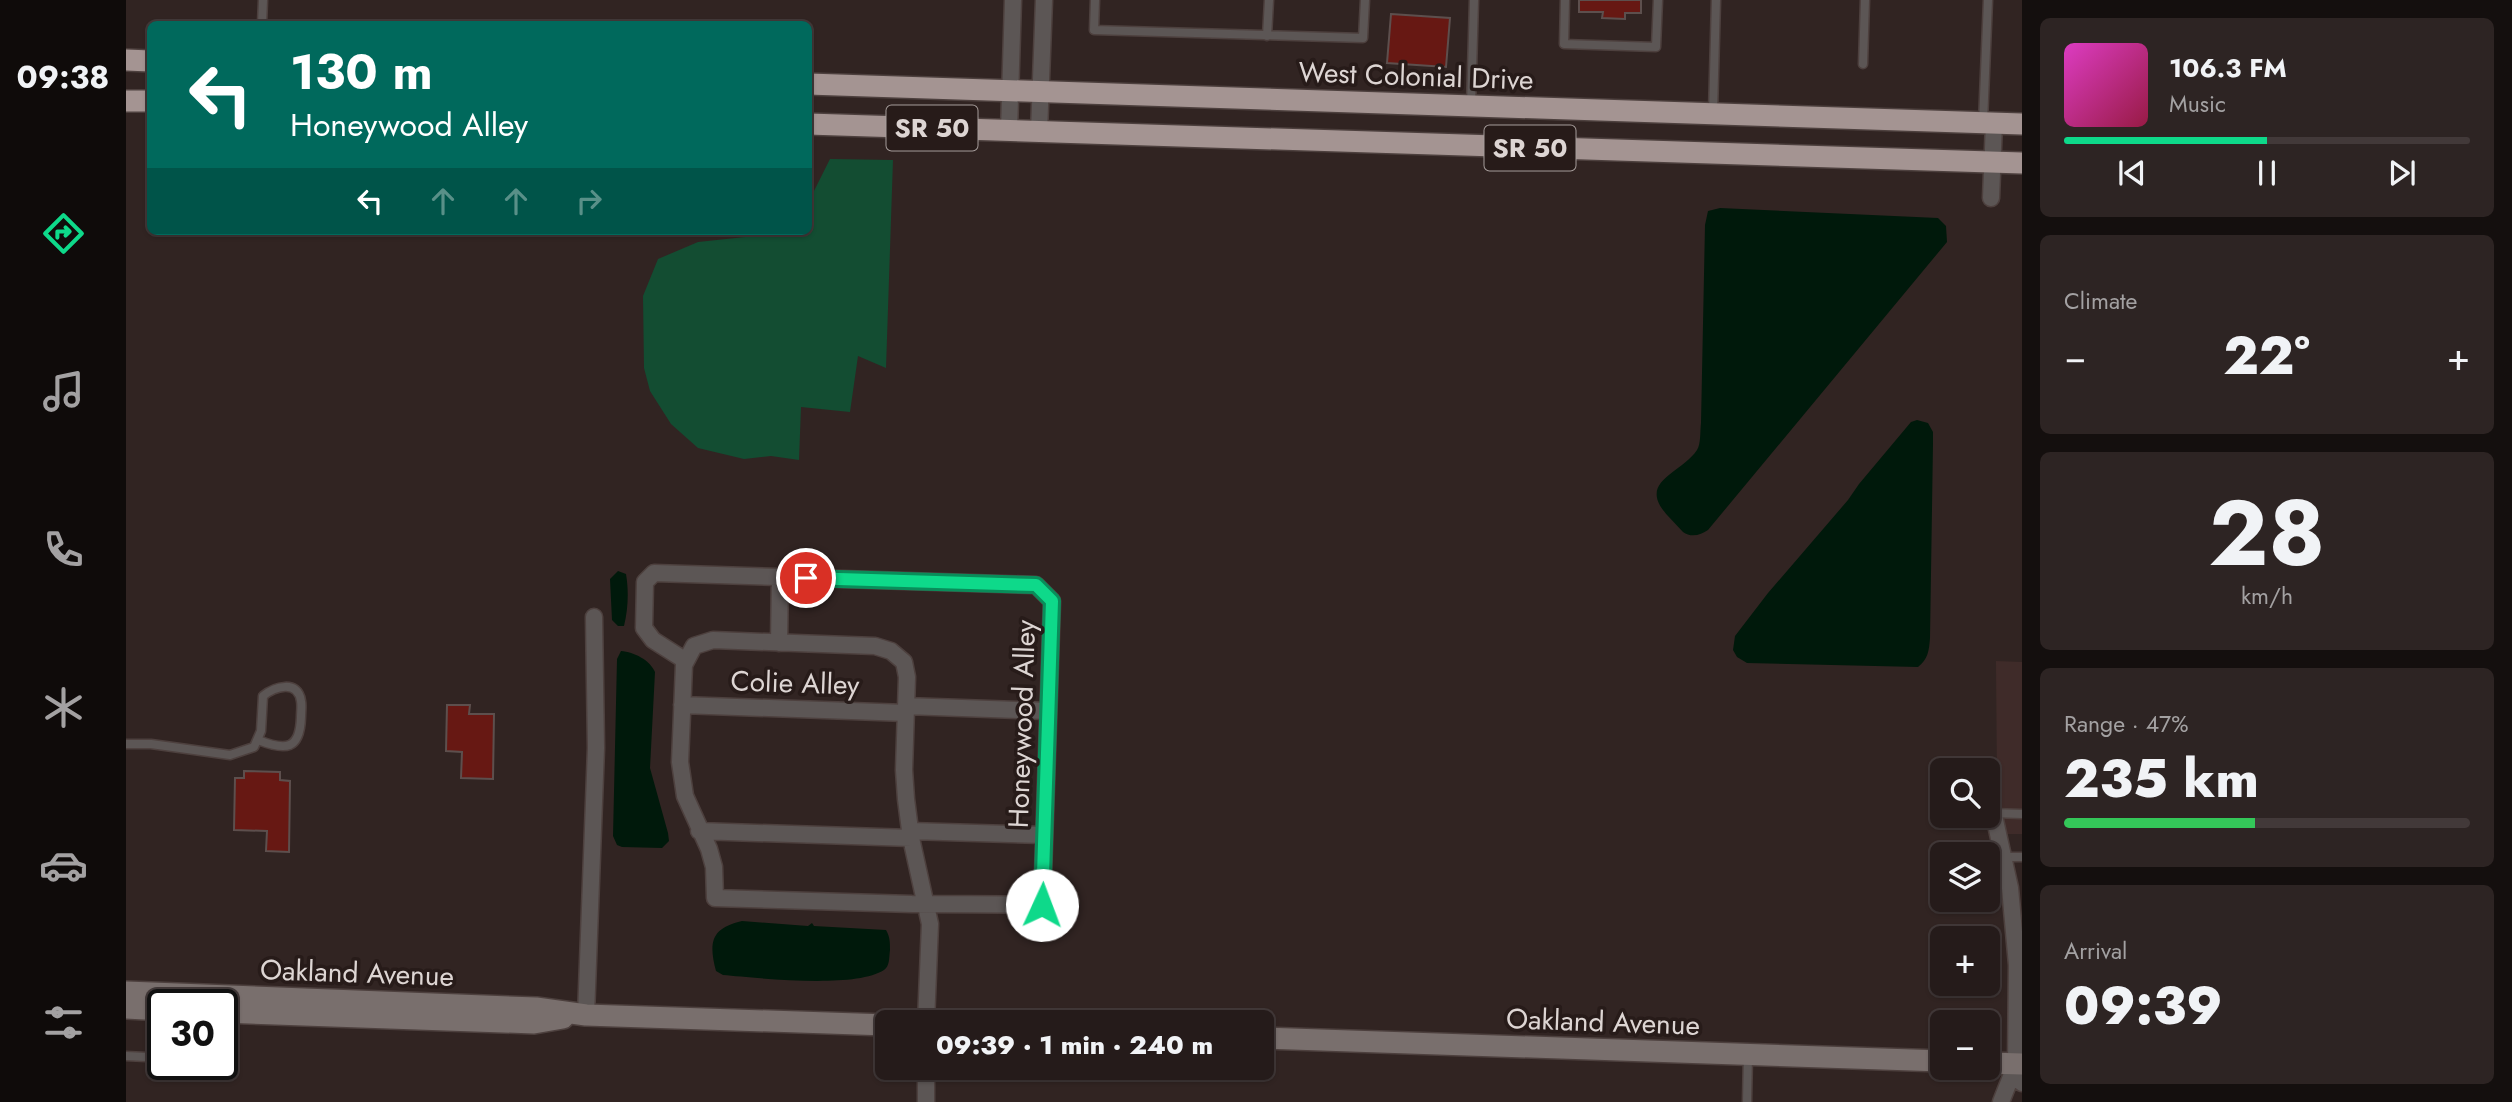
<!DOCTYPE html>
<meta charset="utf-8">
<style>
:root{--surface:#251b1a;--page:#2d2423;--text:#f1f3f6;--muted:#a3a1a2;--line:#423939;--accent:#0ed98a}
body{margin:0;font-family:Jost,sans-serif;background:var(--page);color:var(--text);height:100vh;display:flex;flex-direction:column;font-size:26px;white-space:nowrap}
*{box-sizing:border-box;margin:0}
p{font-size:23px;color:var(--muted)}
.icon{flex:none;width:38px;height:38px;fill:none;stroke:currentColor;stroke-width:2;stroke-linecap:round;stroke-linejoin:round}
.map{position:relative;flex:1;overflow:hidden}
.details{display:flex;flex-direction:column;gap:18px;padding:18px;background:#140f0e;width:490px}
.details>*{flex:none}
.hud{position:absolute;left:21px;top:21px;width:665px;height:214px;border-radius:10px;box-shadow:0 2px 5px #0004,0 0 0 2px var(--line);background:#00695c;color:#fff;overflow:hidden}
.controls{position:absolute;left:1804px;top:758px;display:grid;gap:14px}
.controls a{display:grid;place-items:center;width:70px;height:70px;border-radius:10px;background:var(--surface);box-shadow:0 2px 5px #0004,0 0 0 2px var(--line);font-size:35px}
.speed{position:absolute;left:21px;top:989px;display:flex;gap:14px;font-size:35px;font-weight:700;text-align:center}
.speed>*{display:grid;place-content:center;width:91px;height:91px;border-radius:50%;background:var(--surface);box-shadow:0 2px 5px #0004,0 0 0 2px var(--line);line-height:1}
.speed .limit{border:4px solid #111;border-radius:10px;background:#fff;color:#111}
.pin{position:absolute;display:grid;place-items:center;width:60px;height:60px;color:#fff;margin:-30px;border:4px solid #fff;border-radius:50%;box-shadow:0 2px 7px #0007}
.me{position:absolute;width:77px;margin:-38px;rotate:2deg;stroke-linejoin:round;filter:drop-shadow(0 0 5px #0008)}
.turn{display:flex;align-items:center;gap:24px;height:147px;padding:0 28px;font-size:32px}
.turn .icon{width:91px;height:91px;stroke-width:2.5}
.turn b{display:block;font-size:49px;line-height:60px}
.lanes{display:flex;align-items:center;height:66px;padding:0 28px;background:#0003;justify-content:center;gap:35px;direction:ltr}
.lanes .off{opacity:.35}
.big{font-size:52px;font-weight:800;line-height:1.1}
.details .tile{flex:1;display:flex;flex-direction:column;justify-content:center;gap:10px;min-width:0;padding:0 24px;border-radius:10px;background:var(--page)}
.details .dial{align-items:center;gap:0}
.dial b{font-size:91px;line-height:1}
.song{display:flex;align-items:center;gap:21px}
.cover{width:84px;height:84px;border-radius:10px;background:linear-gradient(135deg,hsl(310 70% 55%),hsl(340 70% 35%))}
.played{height:7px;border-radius:4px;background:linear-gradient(90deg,var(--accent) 50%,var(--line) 50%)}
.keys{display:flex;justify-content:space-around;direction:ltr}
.heat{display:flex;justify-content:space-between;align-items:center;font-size:38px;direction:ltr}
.charge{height:10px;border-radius:5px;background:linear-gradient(90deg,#34c759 47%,var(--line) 0)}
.trip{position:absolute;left:749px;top:1010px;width:399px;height:70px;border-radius:10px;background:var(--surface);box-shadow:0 2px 5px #0004,0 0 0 2px var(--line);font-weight:800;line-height:70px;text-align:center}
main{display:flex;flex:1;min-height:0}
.dock{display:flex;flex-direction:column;width:126px;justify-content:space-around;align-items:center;background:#0f0b0a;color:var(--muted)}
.dock .icon{width:49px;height:49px}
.dock .active{color:var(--accent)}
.dock b{font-size:32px;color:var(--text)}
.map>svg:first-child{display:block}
</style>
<main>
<nav class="dock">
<b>09:38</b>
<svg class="icon active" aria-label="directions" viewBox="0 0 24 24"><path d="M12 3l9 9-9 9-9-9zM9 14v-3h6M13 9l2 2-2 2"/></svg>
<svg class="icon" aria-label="music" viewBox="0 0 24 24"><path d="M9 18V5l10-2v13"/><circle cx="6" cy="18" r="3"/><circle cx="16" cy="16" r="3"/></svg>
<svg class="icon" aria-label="phone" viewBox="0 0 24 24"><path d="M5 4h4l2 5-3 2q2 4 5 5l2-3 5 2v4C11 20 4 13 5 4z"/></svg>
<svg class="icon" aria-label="climate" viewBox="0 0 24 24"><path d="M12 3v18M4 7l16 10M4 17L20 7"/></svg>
<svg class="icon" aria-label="car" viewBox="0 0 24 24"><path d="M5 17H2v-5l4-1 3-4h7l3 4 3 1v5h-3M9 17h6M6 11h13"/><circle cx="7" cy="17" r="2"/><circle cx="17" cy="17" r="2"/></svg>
<svg class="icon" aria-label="filters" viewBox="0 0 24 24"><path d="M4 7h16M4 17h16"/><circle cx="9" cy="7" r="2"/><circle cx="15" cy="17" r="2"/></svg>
</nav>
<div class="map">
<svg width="1896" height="1102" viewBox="0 0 1896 1102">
<rect width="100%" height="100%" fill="#312422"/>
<path fill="#3f2b29" d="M1870 661 1896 662V834H1881L1871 790Z"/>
<path fill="#134d32" d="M704 159 767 160 760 368 732 356 724 412 675 407 673 460 645 456 618 459 572 448 545 424 524 391 518 368 517 296 532 259 572 242 628 236 639 231H682L683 201Z"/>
<path fill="#00190b" d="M1594 208 1812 218 1820 226 1821 242 1582 530C1575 535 1565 538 1557 532 1552 527 1547 521 1542 516 1510 481 1554 475 1571 450 1575 444 1574 431 1575 423L1579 225 1582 211Z
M1791 420 1802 423 1807 432V443L1804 638C1803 651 1802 659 1792 667L1621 663 1611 657 1607 650 1609 636 1642 593 1722 500 1733 484 1785 422Z
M492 571 500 574C503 592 502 609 498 626H492L486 620 484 579Z
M495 651C508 652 524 660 529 672L524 768 542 833 543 841 536 848 496 847 491 845 487 836 491 659Z
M616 921 682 926 686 923 688 926 760 930C764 937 764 942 764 950 763 957 764 966 758 970 729 989 632 978 597 975L590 971C582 941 586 928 616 921Z"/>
<path fill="#671813" stroke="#5d4f4d" stroke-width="2" d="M1453 0H1515V13H1499V19L1476 18 1477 12H1453Z
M1265 14 1324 18 1320 67 1261 63Z
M321 705H344L343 714H368L367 779 335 778 336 752 320 751Z
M118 771 154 772V780L164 781 163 852 140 851 141 831 108 830 109 778H118Z"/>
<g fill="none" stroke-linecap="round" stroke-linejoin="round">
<defs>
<path id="lane" d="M969 0 968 30 1237 38 1239 0
M1439 0 1438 44 1530 47 1532 0
M136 24 137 0
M1141 36 1143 0
M1737 64 1739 0
M1345 106 1348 0
M1587 112 1590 0
M1857 122 1862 0
M0 744H25L104 755 128 747 135 731 137 696C148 687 172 679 175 701 176 706 175 712 175 717 174 750 160 751 132 740
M1866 813 1896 814
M1877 857H1896
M0 1056 20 1057
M1621 1102 1622 1055"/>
<path id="street" d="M883 131 887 0
M913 132 918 0
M1865 198 1868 123
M653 643 654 577
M560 661 527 640 518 628 519 582 528 573 910 585 926 601 916 905C872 904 829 904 786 904L589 898 588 867 583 849 559 796 554 762 558 665 568 646 587 640 749 646 765 651 778 662 781 677 778 770 780 799 785 838 804 924 800 1022
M556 705 780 713
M780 706 922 711
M1863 793 1884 888 1891 965 1890 1064 1896 1083
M573 831 785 838
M784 831 918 835
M460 1015 470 748 468 617
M800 1102V1068
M1875 1102 1890 1064"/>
<path id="secondary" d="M0 992 410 1008 460 1015 761 1025
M0 1008 37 1010
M96 1012 408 1023 437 1018
M1136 1038 1816 1061
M1862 1063 1896 1064"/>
<path id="highway" d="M0 60 24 61
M682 84 1896 124
M0 101H24
M682 124 1896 163"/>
</defs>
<use href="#lane" stroke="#4d403e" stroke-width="11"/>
<use href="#street" stroke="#4d403e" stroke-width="19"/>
<use href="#secondary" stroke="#4d403e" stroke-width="24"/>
<use href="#highway" stroke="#4d403e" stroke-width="24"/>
<use href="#lane" stroke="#5c5655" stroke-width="8"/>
<use href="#street" stroke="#5c5655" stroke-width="16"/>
<use href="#secondary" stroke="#796f6d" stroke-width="21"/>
<use href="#highway" stroke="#a49492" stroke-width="21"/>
</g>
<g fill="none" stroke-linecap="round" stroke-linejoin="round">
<defs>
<path id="route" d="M680 578 910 585 926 601 916 905"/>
</defs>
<use href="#route" stroke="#098d5a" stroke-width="18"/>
<use href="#route" stroke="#0ed98a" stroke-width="12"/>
</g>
<g text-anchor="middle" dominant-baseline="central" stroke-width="7" stroke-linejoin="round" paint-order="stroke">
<g fill="#271b19" stroke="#a69d9b" stroke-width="2">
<rect x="760.5" y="105.5" width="91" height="45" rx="5"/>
<rect x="1358.5" y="125.5" width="91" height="45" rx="5"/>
</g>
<g font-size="26" font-weight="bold" fill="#ddd5d3">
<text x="806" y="128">SR 50</text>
<text x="1404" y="148">SR 50</text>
</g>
<g font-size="28" fill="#ddd5d3" stroke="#271b19">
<text transform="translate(1290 76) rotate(2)">West Colonial Drive</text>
<text transform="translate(669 683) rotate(2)">Colie Alley</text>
<text transform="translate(896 724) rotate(-88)">Honeywood Alley</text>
<text transform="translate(231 973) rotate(2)">Oakland Avenue</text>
<text transform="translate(1477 1022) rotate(2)">Oakland Avenue</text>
</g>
</g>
</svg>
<div class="controls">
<a><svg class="icon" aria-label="search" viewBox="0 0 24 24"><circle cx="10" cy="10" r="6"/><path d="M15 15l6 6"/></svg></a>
<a><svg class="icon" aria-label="layers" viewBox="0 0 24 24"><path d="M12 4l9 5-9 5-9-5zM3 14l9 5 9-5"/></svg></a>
<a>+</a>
<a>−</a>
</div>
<div class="speed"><div class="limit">30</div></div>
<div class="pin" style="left:680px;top:578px;background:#d93025"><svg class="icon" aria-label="arrive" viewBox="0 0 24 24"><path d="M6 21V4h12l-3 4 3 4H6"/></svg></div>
<svg class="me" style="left:916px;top:905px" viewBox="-20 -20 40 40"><circle r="19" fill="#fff"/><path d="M0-13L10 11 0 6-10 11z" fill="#0ed98a"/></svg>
<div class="trip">09:39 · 1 min · 240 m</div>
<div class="hud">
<div class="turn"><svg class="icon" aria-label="left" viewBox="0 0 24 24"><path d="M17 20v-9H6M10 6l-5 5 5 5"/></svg><div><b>130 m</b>Honeywood Alley</div></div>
<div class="lanes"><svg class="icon" aria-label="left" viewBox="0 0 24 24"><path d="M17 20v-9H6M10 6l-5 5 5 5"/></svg><svg class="icon off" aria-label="ahead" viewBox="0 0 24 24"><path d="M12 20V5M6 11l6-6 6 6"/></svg><svg class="icon off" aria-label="ahead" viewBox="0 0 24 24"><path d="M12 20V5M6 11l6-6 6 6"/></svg><svg class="icon off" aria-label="right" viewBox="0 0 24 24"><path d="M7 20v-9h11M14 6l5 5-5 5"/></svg></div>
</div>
</div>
<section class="details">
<div class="tile">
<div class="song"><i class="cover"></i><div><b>106.3 FM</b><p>Music</p></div></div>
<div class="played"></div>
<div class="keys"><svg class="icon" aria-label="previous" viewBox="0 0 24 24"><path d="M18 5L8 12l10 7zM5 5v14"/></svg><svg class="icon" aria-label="pause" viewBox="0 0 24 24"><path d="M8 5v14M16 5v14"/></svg><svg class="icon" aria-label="next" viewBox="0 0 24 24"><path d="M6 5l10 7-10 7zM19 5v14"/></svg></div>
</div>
<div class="tile"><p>Climate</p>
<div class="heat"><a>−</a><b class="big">22°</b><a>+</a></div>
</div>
<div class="tile dial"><b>28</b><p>km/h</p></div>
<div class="tile"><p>Range · 47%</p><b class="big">235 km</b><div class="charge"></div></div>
<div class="tile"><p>Arrival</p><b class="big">09:39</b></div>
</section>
</main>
